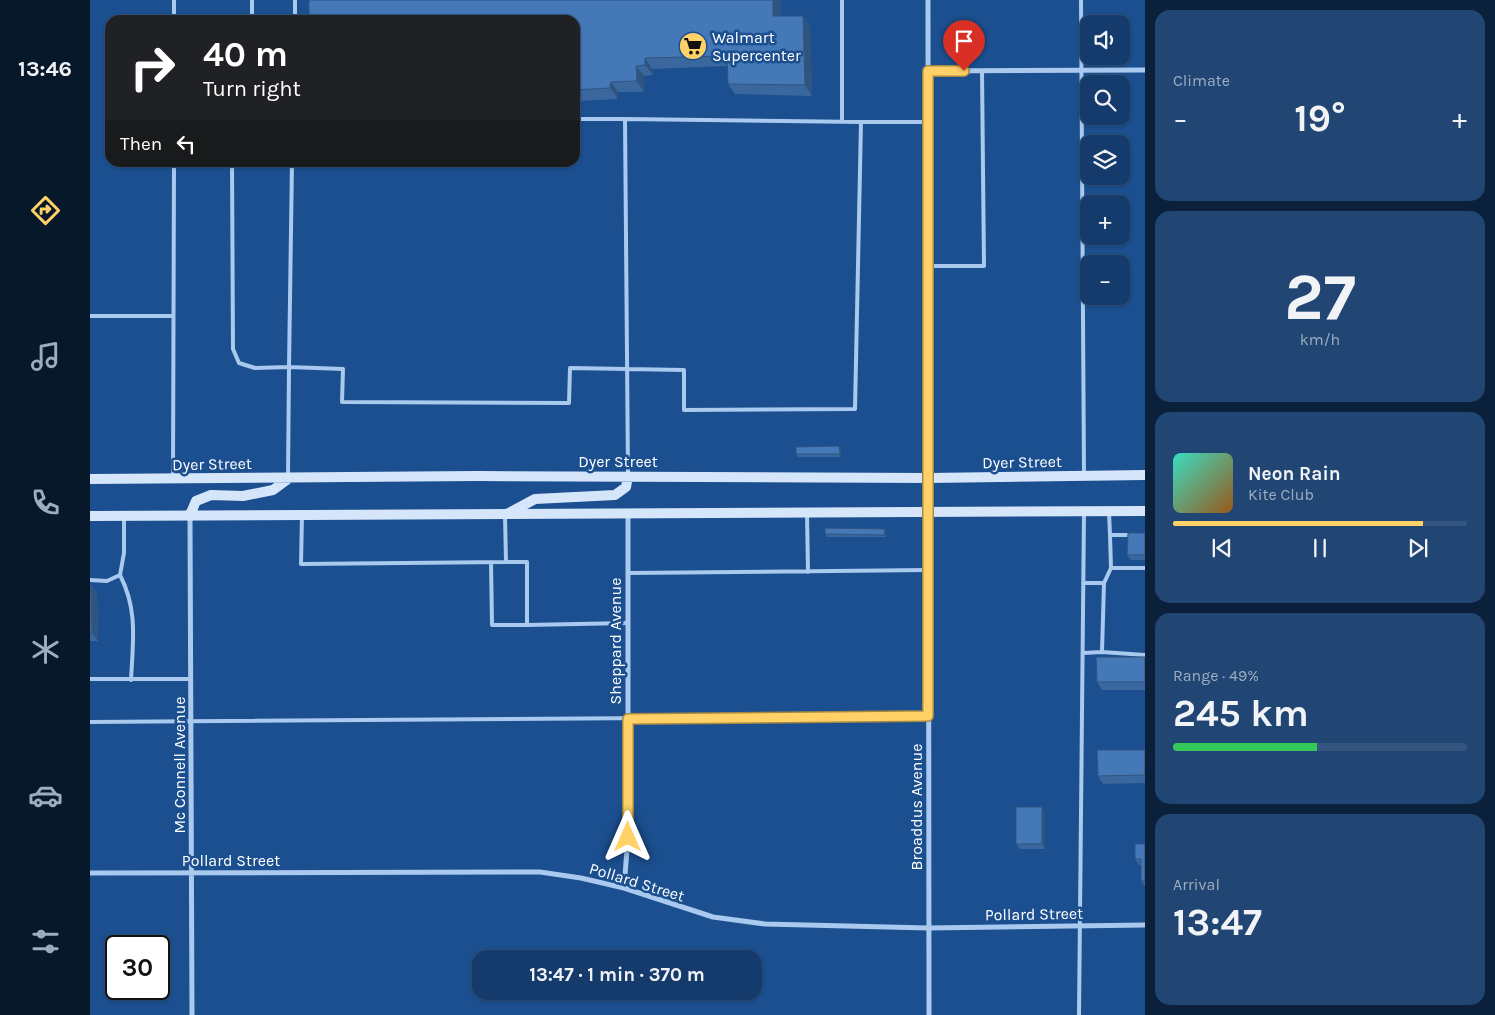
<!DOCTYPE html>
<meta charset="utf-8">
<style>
:root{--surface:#143b6b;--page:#214673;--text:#f1f3f6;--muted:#9dadc1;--line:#33557e;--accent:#ffd166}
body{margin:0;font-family:Karla,sans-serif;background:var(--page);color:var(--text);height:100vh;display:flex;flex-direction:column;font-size:19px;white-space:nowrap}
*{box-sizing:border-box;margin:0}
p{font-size:16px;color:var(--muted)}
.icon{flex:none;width:28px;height:28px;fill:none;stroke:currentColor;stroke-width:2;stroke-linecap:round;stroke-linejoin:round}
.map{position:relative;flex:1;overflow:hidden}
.sheet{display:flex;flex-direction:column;gap:10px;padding:10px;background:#0b203b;width:350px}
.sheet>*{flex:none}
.top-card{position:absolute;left:15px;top:15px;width:475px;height:152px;border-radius:15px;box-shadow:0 1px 4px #0004,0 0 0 1px var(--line);background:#202124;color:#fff;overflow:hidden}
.buttons{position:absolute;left:990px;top:15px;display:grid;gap:10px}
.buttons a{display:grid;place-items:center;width:50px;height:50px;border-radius:10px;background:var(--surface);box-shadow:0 1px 4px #0004,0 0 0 1px var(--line);font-size:25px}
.speed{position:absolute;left:15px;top:935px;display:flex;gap:10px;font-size:25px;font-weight:700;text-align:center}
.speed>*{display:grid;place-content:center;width:65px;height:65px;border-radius:50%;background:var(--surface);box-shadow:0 1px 4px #0004,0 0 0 1px var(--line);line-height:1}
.speed .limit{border:2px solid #111;border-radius:8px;background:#fff;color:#111}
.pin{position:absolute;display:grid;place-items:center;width:42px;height:42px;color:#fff;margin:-51px -21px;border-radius:50% 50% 50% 0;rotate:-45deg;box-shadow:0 0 5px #0007}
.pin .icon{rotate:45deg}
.me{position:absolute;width:55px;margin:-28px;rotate:0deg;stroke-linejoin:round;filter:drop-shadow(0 0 4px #0008)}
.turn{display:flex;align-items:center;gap:18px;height:105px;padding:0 15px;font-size:22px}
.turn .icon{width:65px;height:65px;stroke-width:2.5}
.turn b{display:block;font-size:35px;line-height:42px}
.then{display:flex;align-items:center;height:48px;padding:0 15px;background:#0003;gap:10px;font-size:19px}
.big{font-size:38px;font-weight:700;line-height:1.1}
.sheet .card{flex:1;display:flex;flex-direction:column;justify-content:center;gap:8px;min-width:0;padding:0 18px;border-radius:15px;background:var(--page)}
.sheet .dial{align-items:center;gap:0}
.dial b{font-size:65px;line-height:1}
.song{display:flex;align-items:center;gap:15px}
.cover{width:60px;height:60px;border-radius:8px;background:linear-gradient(135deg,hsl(170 70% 55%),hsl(30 70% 35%))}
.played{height:5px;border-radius:2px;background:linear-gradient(90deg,var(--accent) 85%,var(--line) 85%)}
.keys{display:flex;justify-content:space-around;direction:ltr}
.heat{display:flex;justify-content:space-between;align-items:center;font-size:28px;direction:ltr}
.charge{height:8px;border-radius:4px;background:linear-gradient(90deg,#34c759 49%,var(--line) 0)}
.trip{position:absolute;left:382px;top:950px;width:290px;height:50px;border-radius:15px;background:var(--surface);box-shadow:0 1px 4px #0004,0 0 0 1px var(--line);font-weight:700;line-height:50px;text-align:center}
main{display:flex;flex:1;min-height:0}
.dock{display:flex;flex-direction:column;width:90px;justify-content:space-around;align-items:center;background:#08182b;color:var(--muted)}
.dock .icon{width:35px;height:35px}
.dock .selected{color:var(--accent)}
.dock b{font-size:22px;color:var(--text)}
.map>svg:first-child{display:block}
</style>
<main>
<nav class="dock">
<b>13:46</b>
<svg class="icon selected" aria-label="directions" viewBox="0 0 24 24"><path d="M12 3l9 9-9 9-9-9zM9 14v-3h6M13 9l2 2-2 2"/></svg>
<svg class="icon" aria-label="music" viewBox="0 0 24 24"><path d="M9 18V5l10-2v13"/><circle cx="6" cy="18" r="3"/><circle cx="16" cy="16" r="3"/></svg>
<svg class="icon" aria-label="phone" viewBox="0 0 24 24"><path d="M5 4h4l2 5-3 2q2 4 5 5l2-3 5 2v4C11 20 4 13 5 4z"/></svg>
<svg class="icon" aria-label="climate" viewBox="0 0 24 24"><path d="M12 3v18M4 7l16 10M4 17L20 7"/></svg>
<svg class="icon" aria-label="car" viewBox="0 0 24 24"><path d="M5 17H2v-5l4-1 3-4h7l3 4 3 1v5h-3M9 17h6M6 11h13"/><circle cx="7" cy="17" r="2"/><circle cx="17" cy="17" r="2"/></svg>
<svg class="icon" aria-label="filters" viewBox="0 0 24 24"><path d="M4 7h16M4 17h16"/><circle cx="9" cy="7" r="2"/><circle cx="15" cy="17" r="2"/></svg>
</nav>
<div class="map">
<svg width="1055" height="1015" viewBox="0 0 1055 1015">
<rect width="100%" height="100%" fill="#1b4f8f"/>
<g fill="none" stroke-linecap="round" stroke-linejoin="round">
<path stroke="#a9c9ee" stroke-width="4" d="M162 0V20
M205 0V20
M752 0V122
M991 0 994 475
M84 20V0
M485 119H535L538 474
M535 119 771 122
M142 162 143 349 149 363 165 368 199 367 198 477
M202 162 199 367 253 369 252 402 479 403 480 368 594 370V410L765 409 771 122H838
M838 266H894L892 71
M0 316H83
M83 478 84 162
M1019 512 1020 535H1043
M717 513 718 572
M212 515 211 564 416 562 415 515
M1020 535 1021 568H1055
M401 562 402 625H437
M416 562H437V625L538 623
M538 573 838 570
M30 575C48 610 43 641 41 680
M0 580 17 581 30 575 34 553V518
M993 583H1014L1021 568
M1012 652 1055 655
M993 653 1012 652 1014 583
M0 679H101
M0 722 838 716
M989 1015 994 512"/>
<path stroke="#a9c9ee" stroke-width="5" d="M838 0 839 1015
M838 71 1055 70
M100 516 102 1015
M0 873 450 872 491 878 534 888 623 917 675 924 838 928 1055 925
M534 888 538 837V514"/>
<path stroke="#d6e6fa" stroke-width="10" d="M0 479 387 476 839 478 1055 475
M417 514 445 499 525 495 536 487 538 476
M100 515 106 501 121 495 153 496 183 490 198 479
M0 516 1055 511"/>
</g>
<path fill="#3a679d" d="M219 0H691L690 16 720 26 722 96 645 94 638 84 637 66 562 69 563 75 554 76V92H528V99L488 101 485 96V20Z
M749 446 751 449V457H708L706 454Z
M797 532 796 537H737L735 534Z
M1055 533V560H1041L1037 555Z
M0 585H1L7 593 8 641H0Z
M1055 657V690H1012L1007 682Z
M1055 750V783L1013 784 1008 776Z
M955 812V849H930L926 844Z
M1055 844V886L1051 881V865H1049L1045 859Z"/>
<path fill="#305480" d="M683 0H691L690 26 683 16Z
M713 16 720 26 722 96 715 85Z
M555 58 562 69 563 75 555 65Z
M546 66 554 76V92L547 81Z
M521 82 528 92V99L520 88Z
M749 446 751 449V457L750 454Z
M795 529 797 532 796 537 794 535Z
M1 585 7 593 8 641 2 633Z
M952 807 955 812V849L952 844Z"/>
<path fill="#4478b7" stroke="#305480" d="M219 0H683V16H713L715 85 638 84 637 56 555 58V65L546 66 547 81 521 82 520 88 485 90V20H219Z
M749 446 750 454H706V447Z
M735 528 795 529 794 535 735 534Z
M1038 533H1055V555H1037Z
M0 585H1L2 633H0Z
M1006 657H1055V682H1007Z
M1007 750H1055V775L1008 776Z
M926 807H952V844H926Z
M1045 844H1055V881H1051V859H1045Z"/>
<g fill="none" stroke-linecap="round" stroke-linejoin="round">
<defs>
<path id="route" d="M538 837V719L838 716V71H874"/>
</defs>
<use href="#route" stroke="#a68842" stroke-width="12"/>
<use href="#route" stroke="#ffd166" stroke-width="9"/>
</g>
<defs>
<symbol id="supermarket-disc" viewBox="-11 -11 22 22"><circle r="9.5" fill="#ffd166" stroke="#1b4f8f"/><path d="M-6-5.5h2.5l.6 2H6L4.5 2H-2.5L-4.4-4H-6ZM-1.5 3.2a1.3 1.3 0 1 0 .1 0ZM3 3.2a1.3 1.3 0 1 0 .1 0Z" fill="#111"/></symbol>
</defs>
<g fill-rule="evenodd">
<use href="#supermarket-disc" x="587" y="30" width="32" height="32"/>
</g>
<g text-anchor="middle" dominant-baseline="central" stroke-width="5" stroke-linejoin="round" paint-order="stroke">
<g font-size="16" fill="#fff" stroke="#1b4f8f" text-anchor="start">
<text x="622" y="37">Walmart<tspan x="622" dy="18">Supercenter</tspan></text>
</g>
<g font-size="16" fill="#fff" stroke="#1b4f8f">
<text x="528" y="461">Dyer Street</text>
<text transform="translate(932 462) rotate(-1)">Dyer Street</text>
<text transform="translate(122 464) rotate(-1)">Dyer Street</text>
<text transform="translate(525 641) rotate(-90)">Sheppard Avenue</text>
<text transform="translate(89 765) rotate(-90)">Mc Connell Avenue</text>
<text transform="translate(826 807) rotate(-90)">Broaddus Avenue</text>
<text x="141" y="860">Pollard Street</text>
<text transform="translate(547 882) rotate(17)">Pollard Street</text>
<text transform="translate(944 914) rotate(-1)">Pollard Street</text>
</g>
</g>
</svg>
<div class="buttons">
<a><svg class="icon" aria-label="sound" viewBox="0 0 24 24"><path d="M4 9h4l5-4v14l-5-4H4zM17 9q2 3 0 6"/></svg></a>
<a><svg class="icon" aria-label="search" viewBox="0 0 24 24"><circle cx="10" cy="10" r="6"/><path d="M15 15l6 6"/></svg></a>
<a><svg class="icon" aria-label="layers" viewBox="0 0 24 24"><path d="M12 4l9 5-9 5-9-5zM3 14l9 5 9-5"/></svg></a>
<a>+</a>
<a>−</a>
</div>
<div class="speed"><div class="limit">30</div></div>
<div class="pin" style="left:874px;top:71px;background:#d93025"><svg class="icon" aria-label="arrive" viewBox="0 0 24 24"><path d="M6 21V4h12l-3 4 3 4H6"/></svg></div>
<svg class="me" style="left:538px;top:837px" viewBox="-20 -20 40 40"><path d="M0-17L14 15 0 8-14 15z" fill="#ffd166" stroke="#fff" stroke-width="4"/></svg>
<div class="trip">13:47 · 1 min · 370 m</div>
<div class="top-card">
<div class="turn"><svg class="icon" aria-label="right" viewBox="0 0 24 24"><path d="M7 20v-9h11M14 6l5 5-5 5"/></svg><div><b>40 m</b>Turn right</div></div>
<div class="then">Then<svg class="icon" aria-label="left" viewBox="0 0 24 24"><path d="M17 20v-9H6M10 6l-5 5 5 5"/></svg></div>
</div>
</div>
<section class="sheet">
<div class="card"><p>Climate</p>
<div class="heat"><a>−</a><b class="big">19°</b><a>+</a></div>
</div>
<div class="card dial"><b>27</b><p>km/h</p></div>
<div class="card">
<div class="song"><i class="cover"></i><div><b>Neon Rain</b><p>Kite Club</p></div></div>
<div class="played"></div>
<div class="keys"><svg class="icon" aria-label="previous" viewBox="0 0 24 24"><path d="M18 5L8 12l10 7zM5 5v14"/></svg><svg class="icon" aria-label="pause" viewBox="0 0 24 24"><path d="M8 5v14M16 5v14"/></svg><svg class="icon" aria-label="next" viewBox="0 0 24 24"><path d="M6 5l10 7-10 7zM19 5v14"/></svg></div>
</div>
<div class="card"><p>Range · 49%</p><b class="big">245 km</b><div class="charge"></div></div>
<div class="card"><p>Arrival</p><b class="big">13:47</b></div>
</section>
</main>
